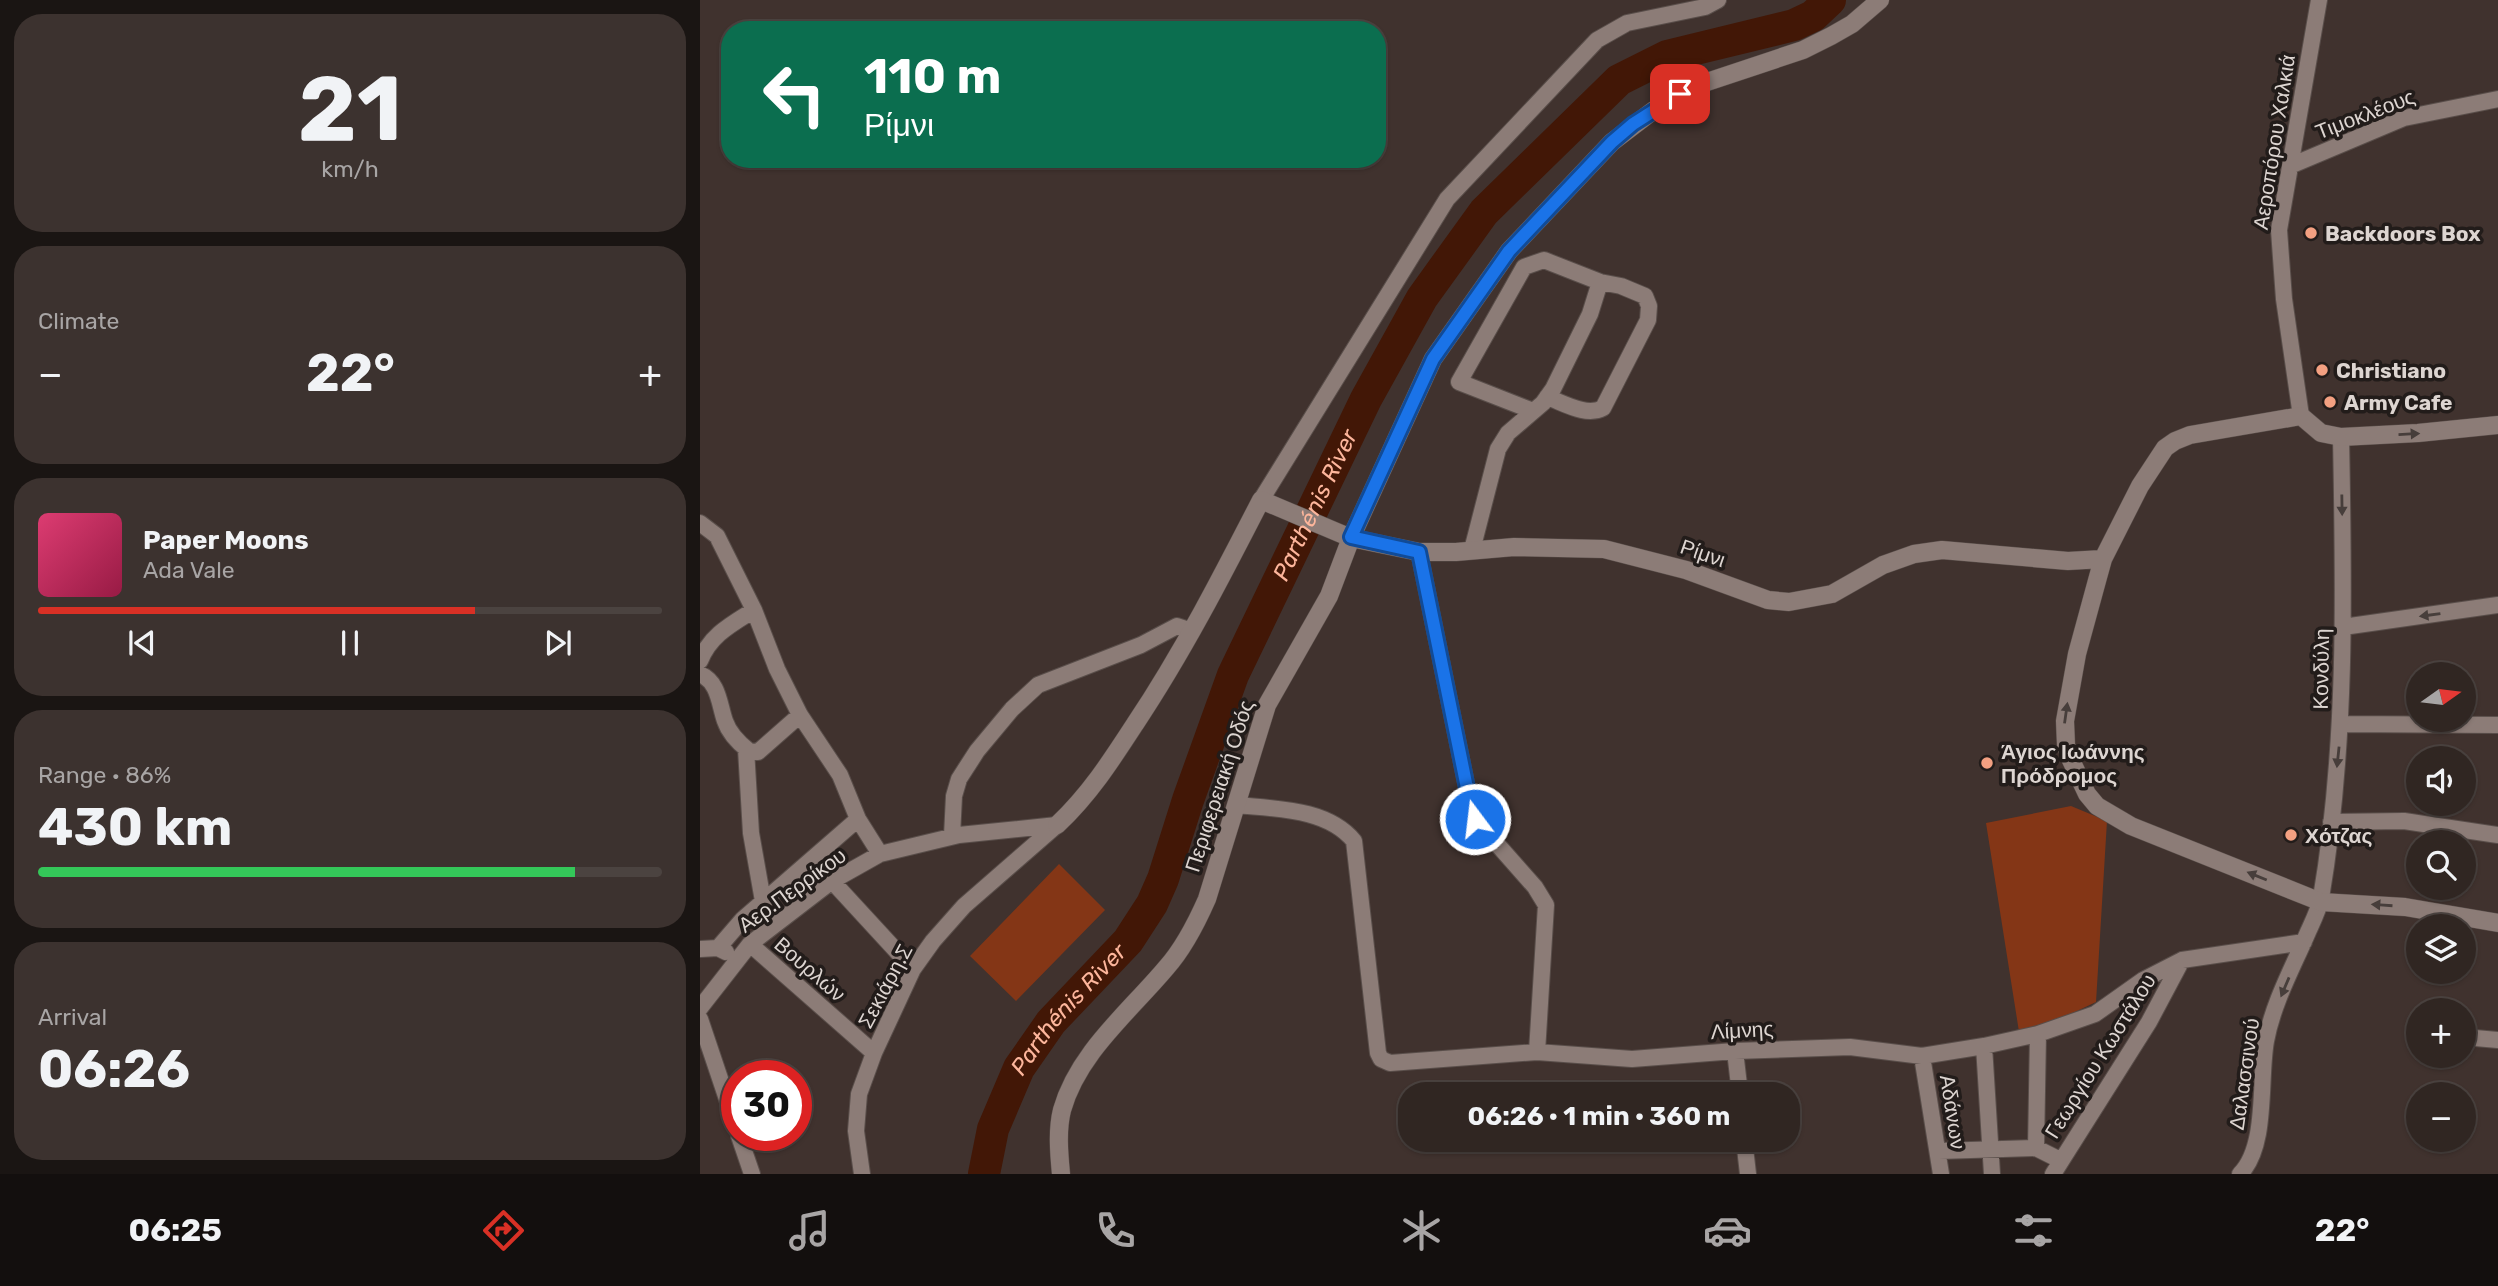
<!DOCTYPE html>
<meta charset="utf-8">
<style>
:root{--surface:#302622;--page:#3c322f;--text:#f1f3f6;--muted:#a8a5a5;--line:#4b4340;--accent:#d93025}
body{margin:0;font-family:Rubik,sans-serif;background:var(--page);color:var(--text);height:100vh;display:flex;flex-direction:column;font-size:26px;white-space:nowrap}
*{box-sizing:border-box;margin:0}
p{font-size:23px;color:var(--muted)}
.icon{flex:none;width:38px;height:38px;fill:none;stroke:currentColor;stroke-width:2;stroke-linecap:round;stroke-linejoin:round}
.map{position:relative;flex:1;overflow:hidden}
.details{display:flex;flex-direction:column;gap:14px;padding:14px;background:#1a1513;width:700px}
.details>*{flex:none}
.top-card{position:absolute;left:21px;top:21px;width:665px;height:147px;border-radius:28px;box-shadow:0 2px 5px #0004,0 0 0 2px var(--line);background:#0b6e4f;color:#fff;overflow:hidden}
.needle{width:46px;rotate:76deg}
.fabs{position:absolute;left:1706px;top:662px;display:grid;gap:14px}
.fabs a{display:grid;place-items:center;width:70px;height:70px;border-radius:50%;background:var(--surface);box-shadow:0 2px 5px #0004,0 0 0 2px var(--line);font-size:35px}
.speed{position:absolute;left:21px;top:1060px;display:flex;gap:14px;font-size:35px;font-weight:700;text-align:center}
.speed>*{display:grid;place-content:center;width:91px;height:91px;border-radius:50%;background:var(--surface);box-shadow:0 2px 5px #0004,0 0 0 2px var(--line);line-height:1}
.speed .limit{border:10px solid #d22;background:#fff;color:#111}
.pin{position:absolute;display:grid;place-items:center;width:60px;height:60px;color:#fff;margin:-30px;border-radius:14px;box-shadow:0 4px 10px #0006}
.me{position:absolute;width:77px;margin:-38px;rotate:345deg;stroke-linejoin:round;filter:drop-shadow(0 0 5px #0008)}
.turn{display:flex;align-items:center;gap:24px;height:147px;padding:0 28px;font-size:32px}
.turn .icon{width:91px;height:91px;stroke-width:2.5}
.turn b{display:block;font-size:49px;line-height:60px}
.big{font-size:52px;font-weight:700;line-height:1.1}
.details .tile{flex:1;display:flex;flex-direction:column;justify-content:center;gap:10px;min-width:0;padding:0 24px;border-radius:28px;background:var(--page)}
.details .dial{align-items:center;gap:0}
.dial b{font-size:91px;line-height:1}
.song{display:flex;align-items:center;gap:21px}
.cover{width:84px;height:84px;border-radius:10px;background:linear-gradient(135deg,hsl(340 70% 55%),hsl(340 70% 35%))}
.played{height:7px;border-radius:4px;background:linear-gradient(90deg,var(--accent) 70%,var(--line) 70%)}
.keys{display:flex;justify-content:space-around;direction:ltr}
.heat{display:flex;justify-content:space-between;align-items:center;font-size:38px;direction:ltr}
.charge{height:10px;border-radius:5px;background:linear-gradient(90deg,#34c759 86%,var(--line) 0)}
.trip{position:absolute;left:698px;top:1082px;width:402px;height:70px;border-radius:28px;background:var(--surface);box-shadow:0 2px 5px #0004,0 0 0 2px var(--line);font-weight:700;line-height:70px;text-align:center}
.dock{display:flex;height:112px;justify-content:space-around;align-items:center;background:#130f0e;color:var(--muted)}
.dock .icon{width:49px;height:49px}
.dock .current{color:var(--accent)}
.dock b{font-size:32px;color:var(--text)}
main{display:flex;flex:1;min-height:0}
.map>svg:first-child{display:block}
</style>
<main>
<section class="details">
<div class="tile dial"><b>21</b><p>km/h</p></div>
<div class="tile"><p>Climate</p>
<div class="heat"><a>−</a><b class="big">22°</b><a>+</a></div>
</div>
<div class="tile">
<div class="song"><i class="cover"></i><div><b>Paper Moons</b><p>Ada Vale</p></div></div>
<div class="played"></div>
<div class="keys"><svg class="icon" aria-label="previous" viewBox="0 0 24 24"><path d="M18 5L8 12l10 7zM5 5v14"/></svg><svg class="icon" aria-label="pause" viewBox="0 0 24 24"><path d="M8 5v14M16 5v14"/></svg><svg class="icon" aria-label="next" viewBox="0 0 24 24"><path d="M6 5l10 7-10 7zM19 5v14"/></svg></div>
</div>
<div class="tile"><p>Range · 86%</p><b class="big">430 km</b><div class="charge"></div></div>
<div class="tile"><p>Arrival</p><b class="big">06:26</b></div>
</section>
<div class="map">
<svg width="1798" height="1174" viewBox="0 0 1798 1174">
<rect width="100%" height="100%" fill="#40322e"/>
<path fill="#843616" d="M1371 806 1407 821 1396 1002 1320 1038 1286 823Z
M359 864 405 910 316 1001 270 956Z"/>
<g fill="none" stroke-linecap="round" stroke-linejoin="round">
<path stroke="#421706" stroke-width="32" id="s1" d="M284 1174 293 1129 319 1068 351 1022 428 941 452 904 463 879 488 800 533 675 666 399 722 298 784 212 919 80 967 56 1094 25 1113 16 1130 0"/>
<defs>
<path id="street" d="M1590 166 1704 118 1798 99
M833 411 759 382 824 267 844 260 900 282
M1601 416 1584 299 1579 230 1619 0
M561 500 747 199 897 40 927 23 1005 7 1018 0
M0 523 17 536 54 610 77 669 100 715 140 775 158 819 180 854
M772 550 798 449 808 433 843 403 853 389 890 314 900 282 921 286 945 296 949 306 948 320 903 408C886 417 864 403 847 397
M719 552 767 788 775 819 835 887 846 905 837 1052
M1643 627 1798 605
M0 661C10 635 32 624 54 610
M0 674C19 682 19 704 25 721 29 733 40 744 49 751L58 752 100 715
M1641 724 1798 725
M46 749 51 833 63 901
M536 805C575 809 627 808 654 841L678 1053 681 1059 690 1063 837 1052 932 1059 1035 1051 1150 1047 1222 1056 1284 1046 1338 1034 1395 1014 1443 980 1482 960 1604 942
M1631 822 1704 821 1798 835
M252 836 254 796 259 779 277 751 312 709 338 685 441 645 477 626 492 631
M132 881 213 969
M50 944 174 1053
M18 948 43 919 158 819
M0 949 18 948 26 952
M0 1008 50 944 132 881 180 854 259 835 357 825
M0 1019 37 1129
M1764 1037 1798 1040
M1284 1046 1292 1174
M1035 1051 1040 1094
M1222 1056 1241 1174
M39 1136 52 1174
M1044 1139 1048 1174
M1336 1148 1338 1034
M1239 1151 1336 1148 1360 1160
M162 1174 156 1131 159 1094 174 1053 213 969 233 941 264 906 357 825
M1353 1174 1449 1022 1482 960
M1540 1174C1568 1146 1559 1079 1566 1041 1573 1003 1593 967 1608 932 1613 921 1619 909 1621 898 1647 745 1644 591 1641 437"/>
<path id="secondary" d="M1798 425 1718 433 1641 437 1621 433 1601 416 1490 435 1475 441 1465 448 1440 486 1403 559 1398 577 1377 654 1365 721 1366 745 1370 758 1387 794 1397 806 1431 826 1621 902 1705 907 1798 923
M357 825C389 795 411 761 435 724 483 652 522 576 561 500L651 538 719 552H756L814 547 904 549 986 570 1068 600 1089 602 1132 594 1183 565 1214 554 1242 550 1368 561 1403 559
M361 1174C359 1153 357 1130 362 1110 378 1053 429 1012 466 968 484 948 496 924 507 899L567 705 629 596 651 538 733 359 809 251 912 142 954 110 1004 83 1103 50 1131 36 1152 24 1180 0"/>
</defs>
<use href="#street" stroke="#594e4a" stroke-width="18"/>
<use href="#secondary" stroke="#594e4a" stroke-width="19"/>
<use href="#street" stroke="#8c7c77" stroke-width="16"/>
<use href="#secondary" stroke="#8c7c77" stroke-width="18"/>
</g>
<defs><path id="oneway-solid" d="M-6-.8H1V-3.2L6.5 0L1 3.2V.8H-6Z" transform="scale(1.75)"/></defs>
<g fill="#473e3b">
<use href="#oneway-solid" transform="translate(1709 434) rotate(-3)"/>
<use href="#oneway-solid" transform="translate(1642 505) rotate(89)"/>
<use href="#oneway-solid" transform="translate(1730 615) rotate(172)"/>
<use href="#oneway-solid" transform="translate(1366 713) rotate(-82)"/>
<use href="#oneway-solid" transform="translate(1638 757) rotate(96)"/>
<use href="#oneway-solid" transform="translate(1557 876) rotate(-158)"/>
<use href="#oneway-solid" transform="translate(1682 905) rotate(-176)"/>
<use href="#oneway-solid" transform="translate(1585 987) rotate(113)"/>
</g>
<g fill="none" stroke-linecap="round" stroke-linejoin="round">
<defs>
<path id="route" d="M775 819 767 788 719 552 651 537 733 359 809 251 912 142 933 124 980 94"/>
</defs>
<use href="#route" stroke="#114b97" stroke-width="18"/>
<use href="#route" stroke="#1a73e8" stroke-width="12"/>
</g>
<g fill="#f3a081" stroke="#221c1a" stroke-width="2.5">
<circle cx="1611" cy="233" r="7"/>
<circle cx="1622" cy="370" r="7"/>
<circle cx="1630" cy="402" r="7"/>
<circle cx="1287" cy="763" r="7"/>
<circle cx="1591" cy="835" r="7"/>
</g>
<g text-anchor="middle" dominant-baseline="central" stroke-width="7" stroke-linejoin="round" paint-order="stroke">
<g font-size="21" fill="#ddd5d1" stroke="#221c1a">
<text transform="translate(1665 114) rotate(-21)">Τιμοκλέους</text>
<text transform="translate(1574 142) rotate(-81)">Αεροπόρου Χαλκιά</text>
<text transform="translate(1003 553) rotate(19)">Ρίμνι</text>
<text transform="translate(1621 669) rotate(-89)">Κονδύλη</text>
<text transform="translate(519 786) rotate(-72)">Περιφερειακή Οδός</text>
<text transform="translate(92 890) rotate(-36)">Αερ.Περρίκου</text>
<text transform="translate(110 969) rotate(41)">Βουρλών</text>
<text transform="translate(185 986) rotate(-62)">Σεκιάρη.Σ</text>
<text transform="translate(1042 1030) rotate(-3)">Λίμνης</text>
<text transform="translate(1400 1056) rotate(-58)">Γεωργίου Κωστάλου</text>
<text transform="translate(1544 1074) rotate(-82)">Δαλασσινού</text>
<text transform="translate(1253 1112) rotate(81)">Αδάνων</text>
</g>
<g font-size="21" font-weight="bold" fill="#ddd5d1" stroke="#221c1a" text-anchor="start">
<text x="1625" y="233">Backdoors Box</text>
<text x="1636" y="370">Christiano</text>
<text x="1644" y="402">Army Cafe</text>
<text x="1301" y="751">Άγιος Ιωάννης<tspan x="1301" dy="24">Πρόδρομος</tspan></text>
<text x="1605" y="835">Χότζας</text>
</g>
<g font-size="23" font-style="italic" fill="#fdb69c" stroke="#221c1a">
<text stroke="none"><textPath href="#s1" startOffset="756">Parthénis River</textPath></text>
<text stroke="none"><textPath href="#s1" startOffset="189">Parthénis River</textPath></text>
</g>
</g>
</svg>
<div class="fabs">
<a><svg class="needle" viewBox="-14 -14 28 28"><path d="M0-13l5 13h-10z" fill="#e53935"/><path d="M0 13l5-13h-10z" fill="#a8a5a5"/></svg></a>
<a><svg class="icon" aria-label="sound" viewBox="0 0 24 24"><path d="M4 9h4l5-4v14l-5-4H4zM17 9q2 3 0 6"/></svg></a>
<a><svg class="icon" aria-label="search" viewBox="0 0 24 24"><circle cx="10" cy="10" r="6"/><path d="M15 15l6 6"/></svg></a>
<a><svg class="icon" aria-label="layers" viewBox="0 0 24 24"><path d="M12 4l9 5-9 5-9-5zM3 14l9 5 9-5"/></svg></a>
<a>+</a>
<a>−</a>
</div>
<div class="speed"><div class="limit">30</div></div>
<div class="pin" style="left:980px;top:94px;background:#d93025"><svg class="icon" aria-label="arrive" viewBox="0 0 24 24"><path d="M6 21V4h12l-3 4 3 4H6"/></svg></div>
<svg class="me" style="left:775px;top:819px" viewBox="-20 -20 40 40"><circle r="17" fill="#1a73e8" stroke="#fff" stroke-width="3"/><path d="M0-11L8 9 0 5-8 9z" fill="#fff"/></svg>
<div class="trip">06:26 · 1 min · 360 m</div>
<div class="top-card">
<div class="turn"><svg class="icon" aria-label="left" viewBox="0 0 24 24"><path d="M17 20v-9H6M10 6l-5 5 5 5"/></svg><div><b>110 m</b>Ρίμνι</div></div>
</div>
</div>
</main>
<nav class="dock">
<b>06:25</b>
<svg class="icon current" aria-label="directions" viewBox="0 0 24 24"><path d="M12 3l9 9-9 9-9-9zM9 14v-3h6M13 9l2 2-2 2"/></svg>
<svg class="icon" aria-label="music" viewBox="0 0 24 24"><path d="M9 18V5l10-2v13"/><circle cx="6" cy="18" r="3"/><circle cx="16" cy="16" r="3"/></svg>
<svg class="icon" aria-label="phone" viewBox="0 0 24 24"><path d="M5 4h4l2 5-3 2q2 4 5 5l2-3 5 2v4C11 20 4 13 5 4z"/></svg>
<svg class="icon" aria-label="climate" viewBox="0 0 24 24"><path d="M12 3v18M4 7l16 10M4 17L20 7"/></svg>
<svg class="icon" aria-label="car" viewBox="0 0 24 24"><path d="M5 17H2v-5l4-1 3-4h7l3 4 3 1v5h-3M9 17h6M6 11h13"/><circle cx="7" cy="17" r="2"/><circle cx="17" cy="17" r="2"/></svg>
<svg class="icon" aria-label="filters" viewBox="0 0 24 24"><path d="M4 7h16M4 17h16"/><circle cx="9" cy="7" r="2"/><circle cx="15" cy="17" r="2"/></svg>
<b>22°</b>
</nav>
